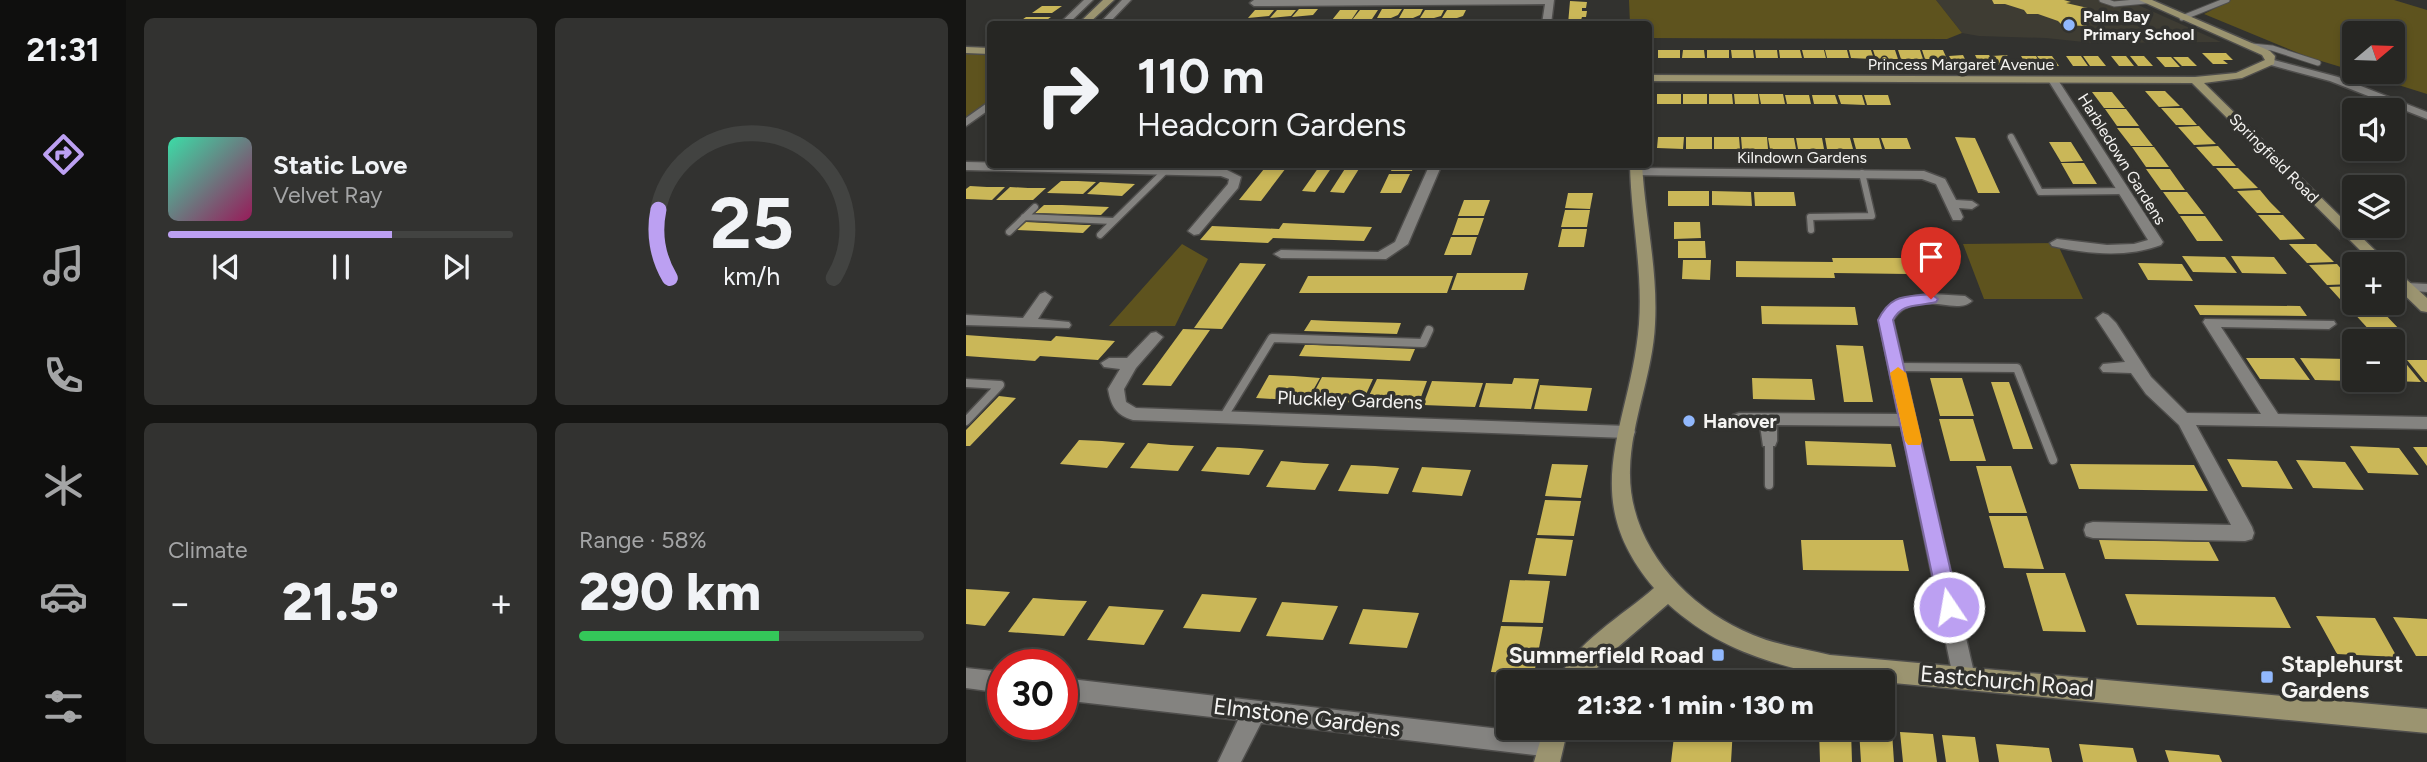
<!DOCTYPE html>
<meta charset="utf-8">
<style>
:root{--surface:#262623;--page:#323230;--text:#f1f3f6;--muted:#a4a5a6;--line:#424341;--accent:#bca0f2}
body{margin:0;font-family:Figtree,sans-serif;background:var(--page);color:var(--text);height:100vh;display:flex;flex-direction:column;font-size:26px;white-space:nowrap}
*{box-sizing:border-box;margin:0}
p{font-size:23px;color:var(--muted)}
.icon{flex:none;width:38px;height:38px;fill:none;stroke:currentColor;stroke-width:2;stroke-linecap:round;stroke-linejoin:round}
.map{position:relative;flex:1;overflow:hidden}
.drawer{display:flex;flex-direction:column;gap:18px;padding:18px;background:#151513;width:840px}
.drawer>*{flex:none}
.guide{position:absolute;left:21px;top:21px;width:665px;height:147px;border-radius:7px;box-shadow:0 4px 10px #0003,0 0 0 2px var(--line);background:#262623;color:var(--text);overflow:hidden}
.needle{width:46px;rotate:71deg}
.fabs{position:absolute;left:1376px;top:21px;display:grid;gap:14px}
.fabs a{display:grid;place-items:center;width:63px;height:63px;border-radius:7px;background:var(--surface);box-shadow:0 4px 10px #0003,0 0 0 2px var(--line);font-size:35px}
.speed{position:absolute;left:21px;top:649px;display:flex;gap:14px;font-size:35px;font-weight:700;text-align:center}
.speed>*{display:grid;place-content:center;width:91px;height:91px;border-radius:50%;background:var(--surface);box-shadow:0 4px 10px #0003,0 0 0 2px var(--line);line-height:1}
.speed .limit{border:10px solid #d22;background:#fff;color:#111}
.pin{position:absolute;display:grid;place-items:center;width:60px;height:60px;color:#fff;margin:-72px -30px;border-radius:50% 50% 50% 0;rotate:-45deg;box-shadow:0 0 7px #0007}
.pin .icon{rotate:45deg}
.me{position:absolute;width:77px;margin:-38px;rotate:348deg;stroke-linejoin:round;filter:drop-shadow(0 0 5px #0008)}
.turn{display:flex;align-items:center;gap:24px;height:147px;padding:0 35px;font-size:32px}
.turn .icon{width:91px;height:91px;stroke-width:2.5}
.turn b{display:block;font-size:49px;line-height:60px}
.big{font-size:52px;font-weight:800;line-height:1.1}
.drawer .card{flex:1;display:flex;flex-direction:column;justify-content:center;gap:10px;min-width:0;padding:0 24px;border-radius:10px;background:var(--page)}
.drawer .dial{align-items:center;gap:0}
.dial svg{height:182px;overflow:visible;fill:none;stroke:var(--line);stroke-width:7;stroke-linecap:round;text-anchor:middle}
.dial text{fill:var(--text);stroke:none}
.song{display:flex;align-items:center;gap:21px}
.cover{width:84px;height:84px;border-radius:10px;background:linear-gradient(135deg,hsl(160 70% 55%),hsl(330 70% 35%))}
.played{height:7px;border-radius:4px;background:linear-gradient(90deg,var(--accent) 65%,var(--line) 65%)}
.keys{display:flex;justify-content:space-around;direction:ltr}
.heat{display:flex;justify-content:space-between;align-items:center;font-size:38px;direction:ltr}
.charge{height:10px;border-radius:5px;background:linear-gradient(90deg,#34c759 58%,var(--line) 0)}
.drawer .tiles{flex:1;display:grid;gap:18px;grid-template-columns:repeat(2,1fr)}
.trip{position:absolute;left:530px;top:670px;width:399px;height:70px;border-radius:7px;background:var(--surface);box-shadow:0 4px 10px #0003,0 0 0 2px var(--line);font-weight:800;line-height:70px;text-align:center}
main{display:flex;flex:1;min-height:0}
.menu{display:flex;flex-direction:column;width:126px;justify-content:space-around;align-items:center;background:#0f0f0e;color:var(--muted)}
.menu .icon{width:49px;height:49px}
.menu .selected{color:var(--accent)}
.menu b{font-size:32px;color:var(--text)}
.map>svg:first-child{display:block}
</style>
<main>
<nav class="menu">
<b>21:31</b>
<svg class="icon selected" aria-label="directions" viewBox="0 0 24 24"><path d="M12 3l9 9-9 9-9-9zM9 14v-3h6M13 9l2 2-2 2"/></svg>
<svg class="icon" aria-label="music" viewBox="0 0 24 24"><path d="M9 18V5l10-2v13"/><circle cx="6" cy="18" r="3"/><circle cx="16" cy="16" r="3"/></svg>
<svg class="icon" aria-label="phone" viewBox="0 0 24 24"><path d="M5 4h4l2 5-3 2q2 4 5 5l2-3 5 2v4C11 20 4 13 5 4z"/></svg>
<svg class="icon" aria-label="climate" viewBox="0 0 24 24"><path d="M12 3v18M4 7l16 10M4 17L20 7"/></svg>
<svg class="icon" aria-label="car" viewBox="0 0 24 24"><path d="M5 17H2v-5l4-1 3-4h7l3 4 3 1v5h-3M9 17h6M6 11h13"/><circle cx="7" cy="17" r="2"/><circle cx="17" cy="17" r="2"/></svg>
<svg class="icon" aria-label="filters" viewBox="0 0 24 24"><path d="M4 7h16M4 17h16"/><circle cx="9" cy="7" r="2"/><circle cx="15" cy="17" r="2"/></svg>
</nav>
<section class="drawer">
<div class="tiles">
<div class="card">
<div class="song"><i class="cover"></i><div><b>Static Love</b><p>Velvet Ray</p></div></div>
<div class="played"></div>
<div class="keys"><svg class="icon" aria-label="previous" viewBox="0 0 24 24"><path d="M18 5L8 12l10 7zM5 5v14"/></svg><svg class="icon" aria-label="pause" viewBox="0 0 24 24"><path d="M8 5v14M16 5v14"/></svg><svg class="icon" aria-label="next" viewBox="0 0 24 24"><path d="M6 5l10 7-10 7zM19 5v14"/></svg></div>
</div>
<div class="card dial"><svg viewBox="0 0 100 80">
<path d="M14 69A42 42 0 1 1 86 69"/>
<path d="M14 69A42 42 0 0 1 9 39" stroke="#bca0f2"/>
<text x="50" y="56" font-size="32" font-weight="700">25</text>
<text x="50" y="72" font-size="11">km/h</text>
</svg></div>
<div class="card"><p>Climate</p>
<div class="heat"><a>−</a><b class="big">21.5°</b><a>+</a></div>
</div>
<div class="card"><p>Range · 58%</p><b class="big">290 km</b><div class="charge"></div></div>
</div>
</section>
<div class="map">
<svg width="1461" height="762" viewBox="0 0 1461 762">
<rect width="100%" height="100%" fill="#32322f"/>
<path fill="#3e3c33" d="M970 0H1161L1255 42 1127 43 1080 38 1013 36 996 33Z"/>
<path fill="#5e531e" d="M663 0H970L996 33 981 39 683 38 682 24H664Z
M1265 0H1428L1461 10V94L1391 72H1426V33H1388V71L1342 57 1238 14Z
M0 52 24 55V107L0 117Z
M1091 243 1117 299H1018L997 244Z
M216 244 242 259 209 326H143Z"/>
<path fill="#cab758" d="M1026 0H1098L1105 2 1100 3 1122 8 1131 15 1120 18 1127 20 1120 26 1096 25 1092 21 1072 14H1061L1058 10 1039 4H1028Z
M604 1 621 2 620 8H616V11H621L620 17H616L615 20H620V24H602Z
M76 6H96L86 13H66Z
M333 9H352L347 15 326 17Z
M416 9H436L432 15 425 18H411Z
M438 9H457L454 15 447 18H433Z
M289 10H308L303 16 282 18Z
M311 10H330L325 16 304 18Z
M374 10H392L386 19 366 20Z
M394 10H412L406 19 386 20Z
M459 10H478L475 16 468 18H454Z
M481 10H500L497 16 491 18H476Z
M60 17H85L75 24H50Z
M692 50H714V58H692Z
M717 50H738L739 58H716Z
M741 50H763V58H741Z
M765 50H787L788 58H766Z
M789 50H811L812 58H790Z
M813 50H834L836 58H814Z
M836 50H858L860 58H838Z
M859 50H881L883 58H861Z
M883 50H905L908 59 885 58Z
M907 50H929L932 59H910Z
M932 50H954L957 59H935Z
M956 50H977L981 59H959Z
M1236 53H1260L1267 60H1257L1262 64H1247Z
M997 55 1002 65H988L983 56Z
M1009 55H1023L1029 65H1014Z
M1041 55 1047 65H1032L1026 56Z
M1055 56H1070L1076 66H1061Z
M1071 56H1086L1093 66H1078Z
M1100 56H1115L1122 66H1107Z
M1117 56H1132L1140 66H1124Z
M1145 56H1160L1168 66H1153Z
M1164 56H1178L1187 66H1172Z
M1190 57H1205L1214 67H1199Z
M1207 57H1222L1231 66H1216Z
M1179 91H1199L1214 106 1193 107Z
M1126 92H1146L1159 108H1138Z
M691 94H715V104H691Z
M717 94H741V104H717Z
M743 94H766L767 104H743Z
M768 94H792L793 104H769Z
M793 94H817L819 104H795Z
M819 95H843L845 104H821Z
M846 95H869L872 104H848Z
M872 95H896L899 105 875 104Z
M898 95H922L925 105H901Z
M1195 108H1216L1231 125H1210Z
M1139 109H1160L1173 126H1151Z
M1233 126 1241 135 1250 144 1228 145 1212 127Z
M1151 128H1173L1187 146H1165Z
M692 137H718L717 149 691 148Z
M720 137H746V149H720Z
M748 137H773L774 149H748Z
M775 137H801L802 149H776Z
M989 137 1009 138 1034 193H1012Z
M802 138H828L830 149H804Z
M830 138H856L858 149H832Z
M859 138H884L887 149H861Z
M887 138H913L916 149H890Z
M915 138H941L945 149H919Z
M1083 142H1105L1117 161 1095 162Z
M1252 146 1270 166H1247L1230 147Z
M1166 147H1188L1203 167H1180Z
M1095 163H1118L1131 184H1107Z
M302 164H323L295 201 273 200Z
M355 164H368L349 192 336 191Z
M382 164H396L378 193 364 192Z
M428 164H448L446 171H425Z
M1250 168H1272L1292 188 1268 189Z
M1180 169H1204L1219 190H1195Z
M423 174H444L435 193H414Z
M95 181H112L130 182 117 194 81 193Z
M134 182 151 183 169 184 156 196 121 194Z
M4 186 21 187H39L26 200 0 199V189Z
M44 187 62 188H80L67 200H30Z
M1294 190 1304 202 1315 213H1291L1271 191Z
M702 191H743V206H702Z
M746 191 785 192 786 206 746 205Z
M788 192H828L830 206H789Z
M1197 192H1221L1238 214H1213Z
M602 193H627L624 209 599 208Z
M498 200H524L518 216H492Z
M78 205H96L143 207 135 215 69 213Z
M599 210H624L621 227H595Z
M1292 215H1317L1339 239 1314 240Z
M1214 216H1239L1257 241H1231Z
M492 218H518L512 235H486Z
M60 222 119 225H125L117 233 51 230Z
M708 222H734L735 238 708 239Z
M317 223 361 225 406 227 398 241 307 238 302 243 234 240 246 226 313 229Z
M596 229H621L618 247H592Z
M485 237H511L505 255H478Z
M712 241H739L740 258H712Z
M1323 244H1350L1368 262 1341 263Z
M1216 256 1259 257 1271 273 1227 272Z
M1265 256 1308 257 1321 274 1276 273Z
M866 258H938L942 274 868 273 869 278 770 277V261L867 262Z
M717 260H745L744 280 716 279Z
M274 263 300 264 256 329 228 328Z
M1172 263 1216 264 1227 281 1182 280Z
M1371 264 1388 284 1361 285 1343 265Z
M491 273H562L558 290H485Z
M342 276H487L481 293H333Z
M1388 286V303H1408L1412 307 1382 308 1363 287Z
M1228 305 1334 306 1341 316 1234 315Z
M795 306 889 307 892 325 796 324Z
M1385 310H1415L1436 332 1406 333Z
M345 320 365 321 435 323 431 334 338 331Z
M217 329 244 330 205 386 176 385Z
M0 335 85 341 90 336 149 341 132 360 74 356 69 361 0 356Z
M339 345H347L449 349 444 361 333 356Z
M870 345 897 346 907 402H878Z
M1280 358H1328L1344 380 1294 379Z
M1334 358 1382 359 1388 367V381L1349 380Z
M1426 360H1437L1455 382 1426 381Z
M1441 360H1461V382H1459Z
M303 375 328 376 354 378 341 401 290 398Z
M356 377 382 378 407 379 396 403 344 400Z
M548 378 573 379 565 409 513 407 520 383 546 384Z
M786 378 846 379 849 400 787 399Z
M964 378H996L1008 416H974Z
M411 379 461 381 452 405 400 402Z
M466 381 492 382 517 383 509 407 457 405Z
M1025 382H1043L1067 449H1047Z
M574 385 626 388 621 411 568 409Z
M33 396 50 398 4 446H0V430Z
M973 419H1007L1020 461H984Z
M113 440 136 441 159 443 141 468 94 464Z
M839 441 925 444 930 467 841 465Z
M182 443 205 445 228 446 212 471 164 468Z
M1384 446 1433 448 1453 475 1402 473Z
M251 447 274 448 298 450 283 475 235 471Z
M1447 447H1461V466Z
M1261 459 1311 461 1327 489 1276 487Z
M1330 460 1379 462 1398 490 1347 488Z
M315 461 338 463 363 464 349 490 300 487Z
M586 464 622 465 615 498 579 496Z
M1104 464 1228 465 1242 491 1113 489Z
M385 465 409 466 433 468 422 494 372 491Z
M1010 466H1045L1061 513H1023Z
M456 467 505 470 496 496 446 492Z
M579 500 615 501 608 536 571 535Z
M1023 516H1061L1078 569 1038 568Z
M570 538 607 540 600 576 562 574Z
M835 540H937L943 571 837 570Z
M1133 540 1243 542 1253 561 1139 559Z
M1060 573H1099L1120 632 1077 631Z
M544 580 584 581 577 623 536 622Z
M0 589 17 590 44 592 19 626 0 624Z
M236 594 263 596 291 598 274 632 217 628Z
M1159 594 1309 597 1325 628 1171 625Z
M67 598 94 600 121 601 98 636 42 632Z
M316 602 372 606 357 640 300 636Z
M143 606 170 608 198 610 178 645 121 640Z
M397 609 453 613 441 648 383 644Z
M1350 616 1409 618 1431 657 1371 654Z
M1427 617 1461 619V656H1450Z
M535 626 577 627 568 674 525 672Z
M709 728H767L765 762H705Z
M853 728 885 730 886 762H854Z
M893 730 926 732 928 762H895Z
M934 732 967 734 971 762H937Z
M976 735 1009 737 1013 762H980Z
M1030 744 1083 748 1086 762H1033Z
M1113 744 1167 748 1171 762H1117Z
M1199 750 1253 755 1256 762H1203Z"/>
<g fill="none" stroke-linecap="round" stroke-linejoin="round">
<defs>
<path id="lane-far2" d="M1136 0 1148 4 1180 1
M1216 18 1261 0
M1286 46 1306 48 1352 63"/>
<path id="lane-far1" d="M1045 137 1074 192 1157 191
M58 217 147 221
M845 230 844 217 906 216 896 173
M43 232 69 207
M134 235 200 170"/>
<path id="lane" d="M931 367 1051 368 1087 460
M0 383 34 385 0 421
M258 416 306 338 457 343 463 330
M803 441V485"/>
<path id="street" d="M118 0H127L102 24H93Z
M156 0H165L142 24H133Z
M588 0 585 24H576L579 4 288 6 284 3 288 0Z
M1304 59 1372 77 1461 112V119L1364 81 1301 64 1299 62Z
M1087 77 1092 80 1197 242 1195 245C1161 258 1121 254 1086 246L1084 243 1091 239 1141 245 1168 244 1182 240 1082 80Z
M24 101V109L0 126V118Z
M0 162 257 168 275 177 272 188 233 234 228 235 222 231 262 184 263 179 255 176 0 170Z
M464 164H476L442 244 420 259 315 258 308 254 315 250 412 252 429 242Z
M670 168 958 171 979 179 990 200 1006 201 1012 205 1006 209 993 208 997 217 995 220H987L970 184 956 179 666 175V169Z
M1441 283 1461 284V292L1436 290 1434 287Z
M79 292 86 297 72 319 103 322 105 325 103 328 0 325V315L57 318 74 294Z
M966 294 999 296 1006 301C990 317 949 286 927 320L1009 677 1006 684 998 687 990 684 987 677 935 426 811 425V441L809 446H797L794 425 767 423 765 419 767 415 773 413 932 414 913 320C926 300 942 295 966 294Z
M1137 313 1142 315 1150 323 1185 377 1221 413 1295 414 1237 322 1239 319 1368 321 1370 324 1363 329 1255 327 1312 414 1461 417V429L1230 425 1286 527 1288 533 1286 539 1279 541 1127 538 1120 536 1118 530 1120 524 1127 522 1265 525 1213 425 1180 394 1165 373 1137 372 1134 368 1137 364 1159 362 1130 318Z
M190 332 197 337 170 368 158 389 160 402 170 408 661 426 667 427 669 432 667 437 661 438 167 420C150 415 145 406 142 389L154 369 138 367 135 363 143 358H161L185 333Z
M0 668 37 672V693L0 688Z
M96 678 585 735 593 738 596 746 593 754 585 757 295 723 275 762H252L272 720 96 700Z"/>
<path id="secondary" d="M137 0H148L122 24H112Z
M1173 0H1186L1304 51 1309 56 1308 64 1276 78 1238 83 1423 264H1408L1226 83 682 81V75L1229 77 1270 73 1299 60 1296 55Z
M0 47 24 48V54L0 53Z
M664 164H676C679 218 692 270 689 324 687 373 665 421 664 470 662 545 721 608 787 635 811 645 838 649 864 655L1461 709V733L864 677C800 662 752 649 702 604L645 653 618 682H592C605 645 659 614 688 588 608 494 665 426 673 324 677 271 665 218 664 164Z
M1426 269 1431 271 1461 298V312L1455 311 1426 283Z
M578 728H602L594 762H568Z"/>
</defs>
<use href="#lane-far2" stroke="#4f4e4c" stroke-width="7"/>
<use href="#lane-far1" stroke="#4f4e4c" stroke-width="9"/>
<use href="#lane" stroke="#4f4e4c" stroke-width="11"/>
<use href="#street" stroke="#4f4e4c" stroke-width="3"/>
<use href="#secondary" stroke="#4f4e4c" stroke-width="3"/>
<use href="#lane-far2" stroke="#848380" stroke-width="5"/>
<use href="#lane-far1" stroke="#848380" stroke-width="6"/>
<use href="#lane" stroke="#848380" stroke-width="8"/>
<use href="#street" fill="#848380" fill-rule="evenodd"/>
<use href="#secondary" fill="#9b9470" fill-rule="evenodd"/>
</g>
<path fill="#bca0f2" stroke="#7a689d" stroke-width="2" d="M965 294 972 299 970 302C952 307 936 302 927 320L993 607 990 614 983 616 975 614 973 607 912 320C925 294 938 297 965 294Z"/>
<path fill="#f59e0b" d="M932 367 940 373 956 441 954 445H942L939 441 924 373Z"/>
<g fill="#91b8fd" stroke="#32322f" stroke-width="2.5">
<circle cx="1103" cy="25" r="7"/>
<circle cx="723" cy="421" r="7"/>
<rect x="745" y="648" width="14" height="14" rx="3.5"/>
<rect x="1294" y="670" width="14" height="14" rx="3.5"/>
</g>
<g text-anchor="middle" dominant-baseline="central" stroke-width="7" stroke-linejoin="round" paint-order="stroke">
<g font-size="16" font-weight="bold" fill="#f5f4f2" stroke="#32322f" text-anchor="start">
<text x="1117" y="16">Palm Bay<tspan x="1117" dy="18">Primary School</tspan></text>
</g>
<g font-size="16" fill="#f5f4f2" stroke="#32322f">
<text x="995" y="64">Princess Margaret Avenue</text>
<text x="836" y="157">Kilndown Gardens</text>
<text transform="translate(1308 158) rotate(45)">Springfield Road</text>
<text transform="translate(1156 159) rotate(58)">Harbledown Gardens</text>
</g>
<g font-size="19" fill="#f5f4f2" stroke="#32322f">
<text transform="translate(384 400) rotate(2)">Pluckley Gardens</text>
</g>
<g font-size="19" font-weight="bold" fill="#f5f4f2" stroke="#32322f" text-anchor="start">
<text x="737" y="421">Hanover</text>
</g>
<g font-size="23" font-weight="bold" fill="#f5f4f2" stroke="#32322f" text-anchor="end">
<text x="738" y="655">Summerfield Road</text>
<text x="1315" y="664" text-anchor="start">Staplehurst<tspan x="1315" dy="26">Gardens</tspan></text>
</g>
<g font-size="23" fill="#f5f4f2" stroke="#32322f">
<text transform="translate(1041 681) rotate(5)">Eastchurch Road</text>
<text transform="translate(341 717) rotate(7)">Elmstone Gardens</text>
</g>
</g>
</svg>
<div class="fabs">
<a><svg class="needle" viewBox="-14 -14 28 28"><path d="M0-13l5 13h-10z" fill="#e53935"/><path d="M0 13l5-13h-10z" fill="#a4a5a6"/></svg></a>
<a><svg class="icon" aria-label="sound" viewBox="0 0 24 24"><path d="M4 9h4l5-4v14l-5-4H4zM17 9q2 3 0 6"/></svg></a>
<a><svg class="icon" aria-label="layers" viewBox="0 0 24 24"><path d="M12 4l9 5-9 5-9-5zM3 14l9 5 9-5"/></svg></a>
<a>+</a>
<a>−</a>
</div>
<div class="speed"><div class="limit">30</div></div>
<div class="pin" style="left:965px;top:299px;background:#d93025"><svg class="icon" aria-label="arrive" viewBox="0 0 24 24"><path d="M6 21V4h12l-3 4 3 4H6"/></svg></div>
<svg class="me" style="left:983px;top:607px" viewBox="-20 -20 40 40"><circle r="17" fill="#bca0f2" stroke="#fff" stroke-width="3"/><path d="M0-11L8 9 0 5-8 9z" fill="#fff"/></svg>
<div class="trip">21:32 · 1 min · 130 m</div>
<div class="guide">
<div class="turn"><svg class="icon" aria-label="right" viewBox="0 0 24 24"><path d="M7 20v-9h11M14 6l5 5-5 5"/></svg><div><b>110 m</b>Headcorn Gardens</div></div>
</div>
</div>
</main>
